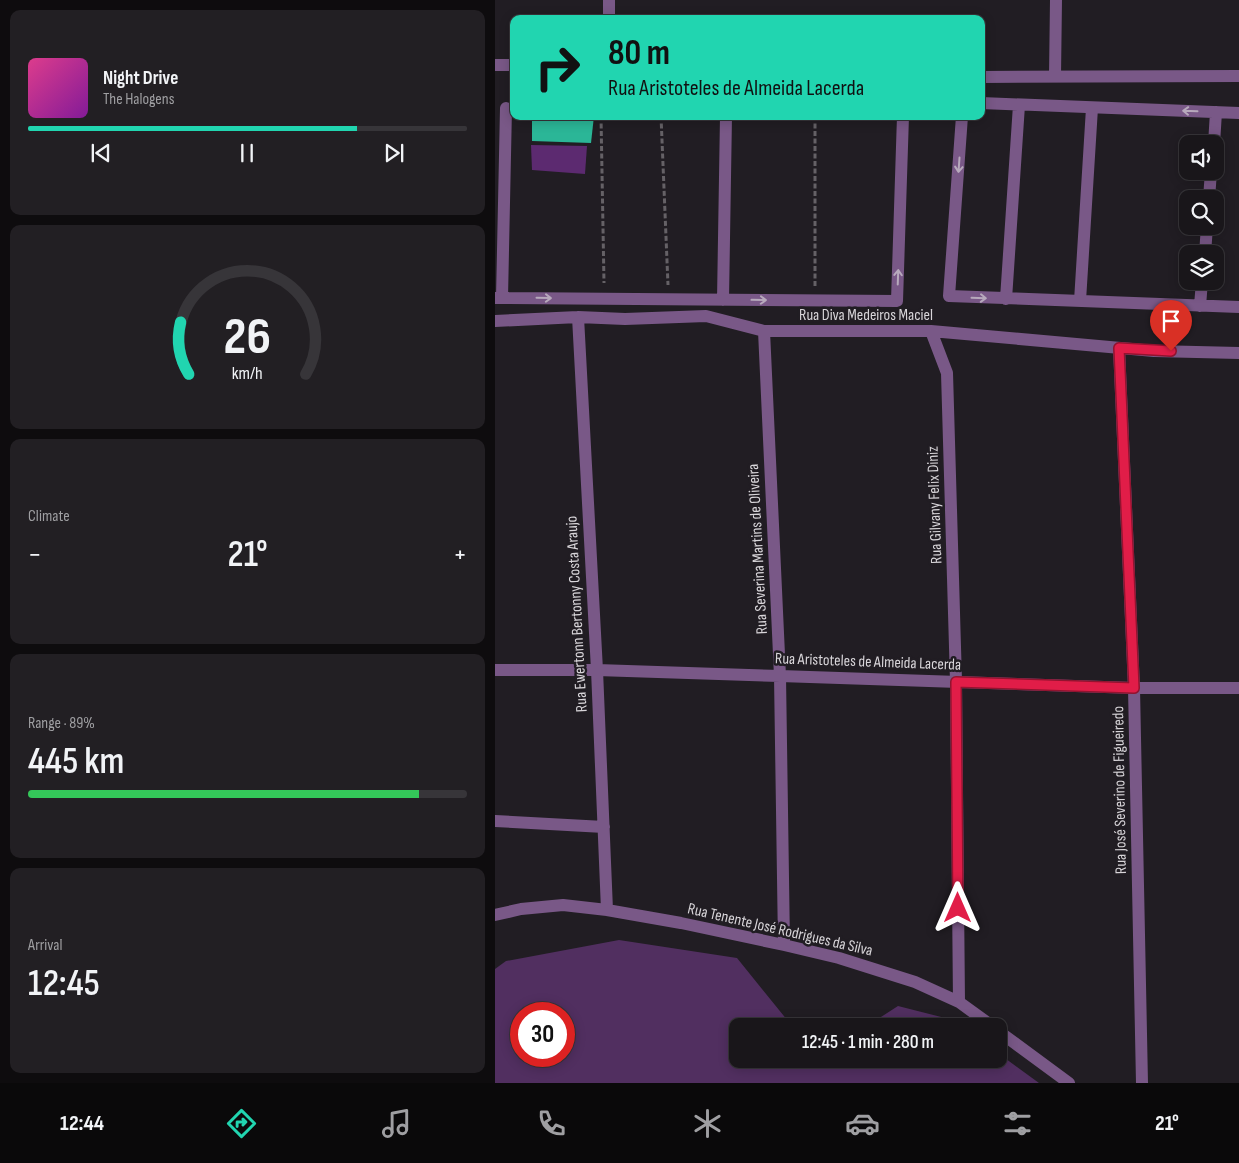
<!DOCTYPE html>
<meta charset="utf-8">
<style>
:root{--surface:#19161a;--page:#221f23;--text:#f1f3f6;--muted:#9f9fa2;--line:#373539;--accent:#21d5b0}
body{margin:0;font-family:"Sofia Sans Condensed",sans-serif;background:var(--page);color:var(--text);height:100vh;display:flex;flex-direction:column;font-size:19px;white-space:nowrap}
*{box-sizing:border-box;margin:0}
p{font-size:16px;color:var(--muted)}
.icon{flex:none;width:28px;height:28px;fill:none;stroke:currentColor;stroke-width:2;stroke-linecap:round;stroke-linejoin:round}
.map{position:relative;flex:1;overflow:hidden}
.details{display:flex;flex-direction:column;gap:10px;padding:10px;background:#0e0c0e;width:495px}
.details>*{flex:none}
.hud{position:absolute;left:15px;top:15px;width:475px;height:105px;border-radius:10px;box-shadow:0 2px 12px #0003,0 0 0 1px var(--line);background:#21d5b0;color:#111;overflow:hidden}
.buttons{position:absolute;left:684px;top:135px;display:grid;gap:10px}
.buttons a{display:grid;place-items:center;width:45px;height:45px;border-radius:10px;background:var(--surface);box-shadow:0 2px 12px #0003,0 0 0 1px var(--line);font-size:25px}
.speed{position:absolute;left:15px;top:1002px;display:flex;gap:10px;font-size:25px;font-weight:700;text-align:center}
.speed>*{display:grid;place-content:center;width:65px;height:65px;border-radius:50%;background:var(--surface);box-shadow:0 2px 12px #0003,0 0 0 1px var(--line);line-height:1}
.speed .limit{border:8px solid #d22;background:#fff;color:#111}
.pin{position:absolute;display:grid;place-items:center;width:42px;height:42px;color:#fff;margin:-51px -21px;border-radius:50% 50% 50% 0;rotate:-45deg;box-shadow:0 0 5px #0007}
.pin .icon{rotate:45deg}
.me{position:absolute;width:55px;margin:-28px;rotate:0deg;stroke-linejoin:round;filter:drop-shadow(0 0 4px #0008)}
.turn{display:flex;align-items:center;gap:18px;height:105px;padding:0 15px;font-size:22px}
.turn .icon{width:65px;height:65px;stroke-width:2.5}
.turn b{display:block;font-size:35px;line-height:42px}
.big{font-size:38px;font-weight:600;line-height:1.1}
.details .widget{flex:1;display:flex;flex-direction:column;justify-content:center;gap:8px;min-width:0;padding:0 18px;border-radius:10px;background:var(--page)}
.details .dial{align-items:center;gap:0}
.dial svg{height:130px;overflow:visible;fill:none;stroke:var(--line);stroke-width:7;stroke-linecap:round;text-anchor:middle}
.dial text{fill:var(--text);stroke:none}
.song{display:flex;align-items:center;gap:15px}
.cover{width:60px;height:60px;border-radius:8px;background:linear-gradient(135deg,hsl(330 70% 55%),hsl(290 70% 35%))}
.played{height:5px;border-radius:2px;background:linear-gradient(90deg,var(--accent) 75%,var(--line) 75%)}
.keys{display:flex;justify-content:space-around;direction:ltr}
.heat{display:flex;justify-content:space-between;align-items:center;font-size:28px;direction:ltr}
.charge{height:8px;border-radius:4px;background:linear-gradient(90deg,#34c759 89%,var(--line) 0)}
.trip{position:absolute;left:234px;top:1018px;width:278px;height:50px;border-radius:10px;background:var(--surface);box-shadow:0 2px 12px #0003,0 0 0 1px var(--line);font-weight:600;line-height:50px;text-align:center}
.tab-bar{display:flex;height:80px;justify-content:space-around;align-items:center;background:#0a090a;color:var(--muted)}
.tab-bar .icon{width:35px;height:35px}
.tab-bar .active{color:var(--accent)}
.tab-bar b{font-size:22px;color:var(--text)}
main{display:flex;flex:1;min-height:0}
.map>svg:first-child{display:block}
</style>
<main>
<section class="details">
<div class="widget">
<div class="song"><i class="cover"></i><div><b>Night Drive</b><p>The Halogens</p></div></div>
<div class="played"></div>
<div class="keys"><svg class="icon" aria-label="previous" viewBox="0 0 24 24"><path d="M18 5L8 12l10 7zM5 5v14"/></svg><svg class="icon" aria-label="pause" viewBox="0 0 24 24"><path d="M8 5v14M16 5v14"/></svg><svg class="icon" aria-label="next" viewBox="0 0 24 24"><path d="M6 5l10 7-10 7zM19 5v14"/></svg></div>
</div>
<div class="widget dial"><svg viewBox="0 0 100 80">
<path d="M14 69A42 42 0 1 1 86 69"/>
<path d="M14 69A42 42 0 0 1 9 37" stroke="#21d5b0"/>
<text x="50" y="56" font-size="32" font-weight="700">26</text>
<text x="50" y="72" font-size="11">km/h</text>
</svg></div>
<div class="widget"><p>Climate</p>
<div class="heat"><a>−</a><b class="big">21°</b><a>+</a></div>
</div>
<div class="widget"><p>Range · 89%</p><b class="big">445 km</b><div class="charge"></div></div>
<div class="widget"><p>Arrival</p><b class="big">12:45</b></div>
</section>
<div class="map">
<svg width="744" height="1083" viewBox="0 0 744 1083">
<rect width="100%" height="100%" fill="#211d23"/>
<path fill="#512f60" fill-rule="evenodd" d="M124 940 242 958 297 1026H242V1059H502L503 1053 544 1083H0V969L11 961ZM26 1014H69V1056H26Z
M403 1006 458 1020 466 1026H372Z"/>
<path fill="#5c2a70" d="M36 145 92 146 90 174 37 170Z"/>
<path fill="#2bb697" d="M37 116H99L96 143 37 141Z"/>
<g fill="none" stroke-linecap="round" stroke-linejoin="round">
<path stroke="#656166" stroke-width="3" stroke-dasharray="5 2.5" stroke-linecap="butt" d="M106 116 109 283
M166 116 173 285
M320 286V116"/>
<path stroke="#795887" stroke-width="12" d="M114 19V0
M0 65H19
M560 76 561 0
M486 77 744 76
M486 103 744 113
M467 116 454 296 744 307
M719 144 721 112
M714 199 716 171
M710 254 712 226
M0 298 402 301 408 116
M7 298 11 108
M511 299 524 105
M228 300 231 116
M585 301 597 108
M705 306 707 281
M83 317 102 670 112 910
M0 321 83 317 130 319 211 316 269 331H436L659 351 744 353
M269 331 285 676 289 945
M436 331 452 373 461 681 464 1002
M624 348 639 688 647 1083
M0 670H102L285 676 639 688H744
M0 821 109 827
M0 915 26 909 68 905 112 910 186 923 289 945 344 958 420 982 464 1002 497 1026
M502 1030 574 1083"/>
</g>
<defs><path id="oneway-shaft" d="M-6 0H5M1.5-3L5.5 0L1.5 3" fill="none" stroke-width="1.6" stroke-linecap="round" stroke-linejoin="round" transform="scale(1.25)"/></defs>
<g stroke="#b7a9bc">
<use href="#oneway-shaft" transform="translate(695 111) rotate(-178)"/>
<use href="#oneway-shaft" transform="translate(464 165) rotate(94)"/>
<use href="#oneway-shaft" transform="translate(403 277) rotate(-88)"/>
<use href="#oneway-shaft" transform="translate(49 298) rotate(1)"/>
<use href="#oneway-shaft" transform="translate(484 298) rotate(2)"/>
<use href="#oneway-shaft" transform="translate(264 300) rotate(1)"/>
</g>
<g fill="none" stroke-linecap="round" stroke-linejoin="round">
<defs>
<path id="route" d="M463 908 461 682 639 688 624 348 676 351"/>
</defs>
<use href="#route" stroke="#92132f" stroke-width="12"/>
<use href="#route" stroke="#e11d48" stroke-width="9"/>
</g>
<g text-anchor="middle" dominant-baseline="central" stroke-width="5" stroke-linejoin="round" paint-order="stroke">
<g font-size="16" fill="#d8d5d9" stroke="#211d23">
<text x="371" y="315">Rua Diva Medeiros Maciel</text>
<text transform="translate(440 505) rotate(-92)">Rua Gilvany Felix Diniz</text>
<text transform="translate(263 549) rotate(-93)">Rua Severina Martins de Oliveira</text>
<text transform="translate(82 614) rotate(-93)">Rua Ewertonn Bertonny Costa Araujo</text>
<text transform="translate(373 662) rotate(2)">Rua Aristoteles de Almeida Lacerda</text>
<text transform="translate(625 790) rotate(-91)">Rua José Severino de Figueiredo</text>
<text transform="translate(285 930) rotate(13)">Rua Tenente José Rodrigues da Silva</text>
</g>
</g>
</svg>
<div class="buttons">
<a><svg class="icon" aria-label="sound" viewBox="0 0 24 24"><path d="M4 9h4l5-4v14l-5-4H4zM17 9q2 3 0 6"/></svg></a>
<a><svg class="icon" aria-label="search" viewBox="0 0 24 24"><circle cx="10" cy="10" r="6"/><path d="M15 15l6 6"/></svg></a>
<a><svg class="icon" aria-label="layers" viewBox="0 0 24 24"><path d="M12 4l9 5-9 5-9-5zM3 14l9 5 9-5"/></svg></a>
</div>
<div class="speed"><div class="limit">30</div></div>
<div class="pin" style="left:676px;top:351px;background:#d93025"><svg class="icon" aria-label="arrive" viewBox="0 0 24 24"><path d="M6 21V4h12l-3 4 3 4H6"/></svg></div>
<svg class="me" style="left:463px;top:908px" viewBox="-20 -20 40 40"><path d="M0-17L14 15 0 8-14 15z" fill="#e11d48" stroke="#fff" stroke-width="4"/></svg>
<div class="trip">12:45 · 1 min · 280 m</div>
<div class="hud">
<div class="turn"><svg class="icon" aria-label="right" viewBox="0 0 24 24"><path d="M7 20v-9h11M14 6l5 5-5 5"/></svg><div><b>80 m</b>Rua Aristoteles de Almeida Lacerda</div></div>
</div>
</div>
</main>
<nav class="tab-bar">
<b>12:44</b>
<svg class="icon active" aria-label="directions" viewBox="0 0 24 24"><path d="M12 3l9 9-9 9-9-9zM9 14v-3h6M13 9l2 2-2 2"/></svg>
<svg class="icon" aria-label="music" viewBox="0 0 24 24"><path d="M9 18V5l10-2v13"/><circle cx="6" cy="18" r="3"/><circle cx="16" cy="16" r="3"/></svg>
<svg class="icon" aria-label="phone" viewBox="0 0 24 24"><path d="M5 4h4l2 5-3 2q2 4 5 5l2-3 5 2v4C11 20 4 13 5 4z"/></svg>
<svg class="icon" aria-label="climate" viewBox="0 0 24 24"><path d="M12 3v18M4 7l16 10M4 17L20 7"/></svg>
<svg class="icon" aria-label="car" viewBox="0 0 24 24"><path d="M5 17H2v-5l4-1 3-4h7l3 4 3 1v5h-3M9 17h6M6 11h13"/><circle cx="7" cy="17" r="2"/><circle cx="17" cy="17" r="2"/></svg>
<svg class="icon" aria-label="filters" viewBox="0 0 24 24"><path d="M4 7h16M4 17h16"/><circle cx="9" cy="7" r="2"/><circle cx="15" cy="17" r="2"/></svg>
<b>21°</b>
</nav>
